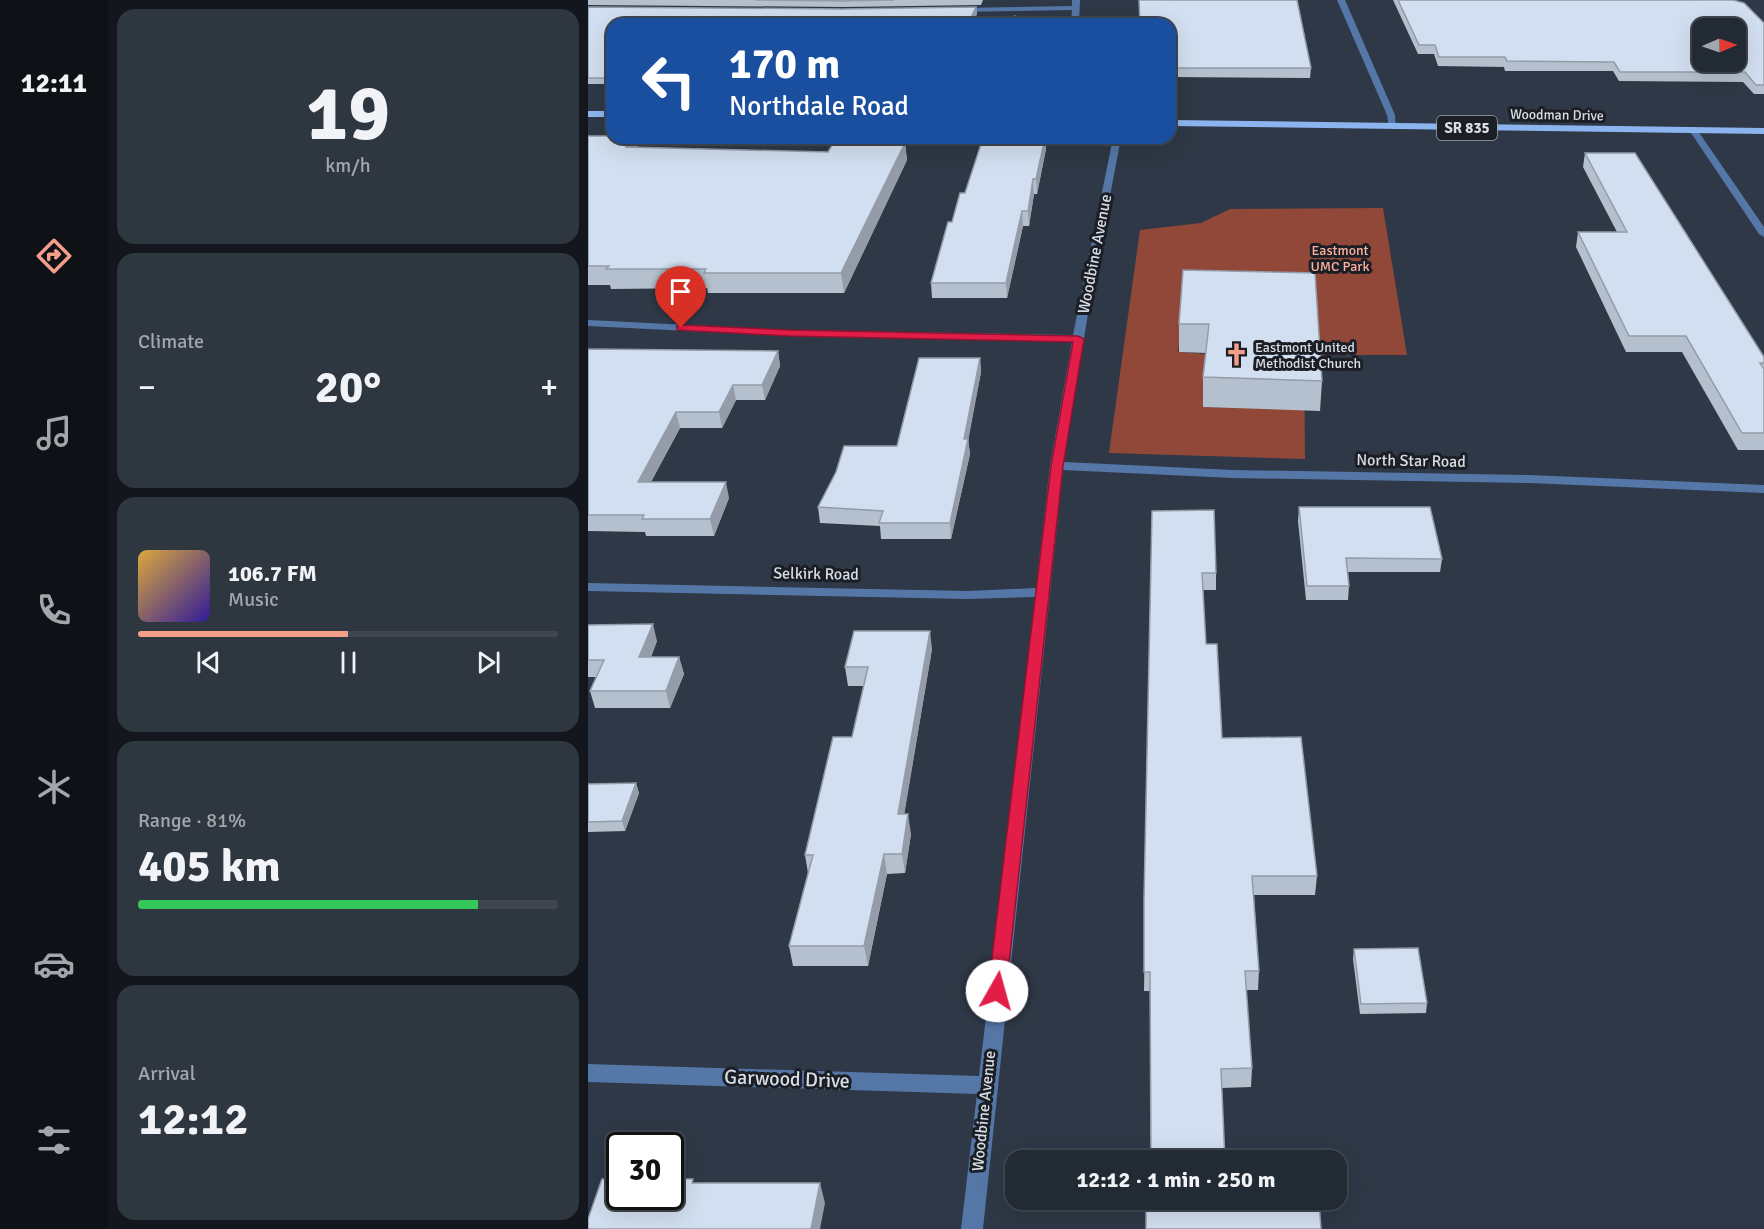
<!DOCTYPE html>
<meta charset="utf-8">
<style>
:root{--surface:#222a34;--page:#2e3640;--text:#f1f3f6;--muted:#a2a7ac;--line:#3f464f;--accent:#f49e8a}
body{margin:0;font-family:Signika,sans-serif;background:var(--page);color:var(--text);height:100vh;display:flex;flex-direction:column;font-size:22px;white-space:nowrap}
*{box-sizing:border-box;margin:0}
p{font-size:20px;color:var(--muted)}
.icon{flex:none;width:33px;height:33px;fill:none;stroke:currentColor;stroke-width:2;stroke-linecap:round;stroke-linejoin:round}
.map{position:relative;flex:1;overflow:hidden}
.side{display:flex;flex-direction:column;gap:9px;padding:9px;background:#13171d;width:480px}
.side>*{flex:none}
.top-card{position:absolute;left:18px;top:18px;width:570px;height:126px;border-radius:18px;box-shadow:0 6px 24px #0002,0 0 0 2px var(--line);background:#1a4fa0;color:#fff;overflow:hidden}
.needle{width:39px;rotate:88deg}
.tools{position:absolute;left:1104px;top:18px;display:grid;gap:12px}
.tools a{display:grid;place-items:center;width:54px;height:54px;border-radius:12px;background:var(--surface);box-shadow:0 6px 24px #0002,0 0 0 2px var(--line);font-size:30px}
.speed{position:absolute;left:18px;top:1132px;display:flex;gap:12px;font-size:30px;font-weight:700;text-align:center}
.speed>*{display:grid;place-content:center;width:78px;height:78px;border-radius:50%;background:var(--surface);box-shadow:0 6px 24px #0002,0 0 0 2px var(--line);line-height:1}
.speed .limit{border:3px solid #111;border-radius:9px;background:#fff;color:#111}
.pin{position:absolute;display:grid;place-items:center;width:51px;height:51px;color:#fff;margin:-62px -26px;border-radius:50% 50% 50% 0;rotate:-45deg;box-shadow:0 0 6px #0007}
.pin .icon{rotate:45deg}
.me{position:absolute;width:66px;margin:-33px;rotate:7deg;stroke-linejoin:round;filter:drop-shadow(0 0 4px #0008)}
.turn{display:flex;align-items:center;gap:21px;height:126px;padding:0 24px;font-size:27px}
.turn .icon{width:78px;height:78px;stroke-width:2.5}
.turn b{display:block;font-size:42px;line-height:51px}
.big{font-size:45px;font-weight:700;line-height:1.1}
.side .widget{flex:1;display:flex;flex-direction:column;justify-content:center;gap:9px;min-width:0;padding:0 21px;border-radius:18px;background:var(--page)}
.side .dial{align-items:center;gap:0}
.dial b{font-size:78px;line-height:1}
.song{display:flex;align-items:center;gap:18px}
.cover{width:72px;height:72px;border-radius:9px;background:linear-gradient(135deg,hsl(40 70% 55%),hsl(250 70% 35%))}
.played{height:6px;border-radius:3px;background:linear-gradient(90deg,var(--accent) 50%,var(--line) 50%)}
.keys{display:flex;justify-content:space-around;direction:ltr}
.heat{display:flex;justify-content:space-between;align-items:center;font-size:33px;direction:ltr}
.charge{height:9px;border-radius:4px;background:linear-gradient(90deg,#34c759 81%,var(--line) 0)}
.trip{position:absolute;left:417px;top:1150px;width:342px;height:60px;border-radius:18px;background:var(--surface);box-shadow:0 6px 24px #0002,0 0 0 2px var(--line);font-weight:700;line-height:60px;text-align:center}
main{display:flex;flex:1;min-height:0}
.tabs{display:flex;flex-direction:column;width:108px;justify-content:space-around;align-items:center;background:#0e1115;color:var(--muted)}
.tabs .icon{width:42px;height:42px}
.tabs .selected{color:var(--accent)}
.tabs b{font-size:27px;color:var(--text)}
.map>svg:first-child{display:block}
</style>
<main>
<nav class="tabs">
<b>12:11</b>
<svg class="icon selected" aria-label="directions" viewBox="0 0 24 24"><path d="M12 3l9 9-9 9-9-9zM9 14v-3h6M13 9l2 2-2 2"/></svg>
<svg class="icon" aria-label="music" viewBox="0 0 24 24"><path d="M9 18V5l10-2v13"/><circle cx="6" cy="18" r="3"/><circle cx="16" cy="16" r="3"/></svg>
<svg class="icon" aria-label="phone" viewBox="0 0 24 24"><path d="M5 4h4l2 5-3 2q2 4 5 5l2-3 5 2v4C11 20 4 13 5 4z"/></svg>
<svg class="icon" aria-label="climate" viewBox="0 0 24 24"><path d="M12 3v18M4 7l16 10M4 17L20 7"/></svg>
<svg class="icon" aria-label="car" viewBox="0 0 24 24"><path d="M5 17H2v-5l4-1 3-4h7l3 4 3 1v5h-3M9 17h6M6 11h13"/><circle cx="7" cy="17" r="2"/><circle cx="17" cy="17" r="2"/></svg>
<svg class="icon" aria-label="filters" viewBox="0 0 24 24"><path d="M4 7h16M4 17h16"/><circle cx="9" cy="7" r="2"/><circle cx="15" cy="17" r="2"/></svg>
</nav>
<section class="side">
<div class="widget dial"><b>19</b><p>km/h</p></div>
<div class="widget"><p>Climate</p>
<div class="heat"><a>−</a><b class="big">20°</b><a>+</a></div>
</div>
<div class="widget">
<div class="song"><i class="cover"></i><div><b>106.7 FM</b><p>Music</p></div></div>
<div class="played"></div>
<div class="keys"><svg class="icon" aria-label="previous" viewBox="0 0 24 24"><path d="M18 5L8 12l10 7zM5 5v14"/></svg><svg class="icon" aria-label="pause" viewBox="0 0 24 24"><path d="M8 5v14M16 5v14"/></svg><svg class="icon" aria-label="next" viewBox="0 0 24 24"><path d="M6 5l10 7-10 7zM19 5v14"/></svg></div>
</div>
<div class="widget"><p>Range · 81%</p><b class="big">405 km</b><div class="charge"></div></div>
<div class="widget"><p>Arrival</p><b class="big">12:12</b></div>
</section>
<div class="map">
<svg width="1176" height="1229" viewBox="0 0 1176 1229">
<rect width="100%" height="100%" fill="#2e3846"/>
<path fill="#924838" d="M795 208 819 355H729L593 320 590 352 619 354 615 407 676 408 716 355 717 459 521 453 552 230 613 223 642 209Z"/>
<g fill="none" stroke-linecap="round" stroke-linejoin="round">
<path fill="#5577a7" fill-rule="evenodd" d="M484 0H492L491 24H483L484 10 371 12 367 10 371 8 484 6Z
M749 0H757L807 115 808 129 801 127 799 115Z
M1102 128H1108L1176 227V237L1171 234 1101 130Z
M525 138H533L503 295 476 462 645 470 942 475 1176 485V493L942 483 645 478 475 470 395 1229H373L389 1094 0 1082V1064L391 1076 447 597 380 599 0 591V583L380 591 448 588 462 466 484 342 201 336 0 326V320L201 330 485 335Z"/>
<path fill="#8cb5f0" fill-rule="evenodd" d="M0 111H24V117H0Z
M582 120 1176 128V134L582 126Z"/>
</g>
<path fill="#b5c0ce" d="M0 0H395L393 5 255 7 0 5Z
M805 0H1145L1176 23V94H1166L1155 82 1031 81 1025 71H917L916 67 850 66 846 54H830Z
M0 7 254 9 388 7 389 14 384 24H24V84H0Z
M582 24 723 68 722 78 582 77Z
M0 136 24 138H48L50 147 240 152 317 143 319 160 256 293H120L119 288 23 289 22 285H0Z
M395 138H457L458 149 449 194H446L441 226H435L419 298H344L343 283 377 193Z
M997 153 1176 357V450H1150L1094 352H1038L988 247 990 232H1029L995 167Z
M595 270 734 381 732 411 615 407V377L618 353 591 352V324Z
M0 350 190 351 192 366 177 400H148L134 428H92L63 482 141 498 126 536H58L57 532 0 531Z
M392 358 393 372 380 439 382 454 363 539H293L292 526 232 523 230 507 309 446Z
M711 507 854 559 852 572H760L761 586 760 600H718L710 521Z
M564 511 628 573V590H615L618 644 634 738 729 876 727 895H666L671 971 670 990H658L664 1068 663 1087 634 1088 562 991H556Z
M0 625 69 641 63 657H91L96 674 82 708H7L2 691 8 677H0Z
M344 649 316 814 323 834 317 873 299 874 280 966H205L201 946 220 873 217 855 264 737 276 686H260L257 667Z
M48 783 51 793 37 831 0 832V785Z
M766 949 839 1003 838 1013 772 1014 765 959Z"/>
<path fill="#939ca8" d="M388 7 389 14 384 24H380Z
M46 138H48L51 153 38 147Z
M457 138 458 149 449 194 448 179Z
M317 143 319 160 256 293 253 273Z
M445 179 446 194 441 226 440 211Z
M434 211 435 226 419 298 418 283Z
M190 351 192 366 177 400 174 385Z
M392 358 393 372 380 442V439L382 454 363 539 362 523 376 439Z
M145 385 148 400 134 428 131 412Z
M88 412 92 428 54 498 50 482Z
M138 482 141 498 126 536 122 519Z
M65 624 69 641 55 674 51 657Z
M342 631 344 649 313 834 310 814Z
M91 657 96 674 82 708 78 691Z
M48 783 51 793 37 831 34 821Z
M320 814 323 834 317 873 314 854Z
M296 854 299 874 280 966 276 946Z
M232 1183 237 1203 232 1229H223Z"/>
<path fill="#d2dff0" stroke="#939ca8" stroke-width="1.5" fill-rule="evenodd" d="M167 0H306L254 1Z
M551 0H709L723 68H582V24H552Z
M810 0H1145L1156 3 1176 23V85H1168L1157 72H1032L1026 62 919 61 917 57H851L847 45H831ZM1114 28H1148V62H1114Z
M0 7 254 9 388 7 380 24H24V78H0Z
M427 16 438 24H425Z
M0 136H24V138H46L38 147 240 152 246 142 317 143 253 273H116L118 269H18L21 266H0Z
M395 138H457L448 179H445L440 211H434L418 283H343L360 222H364L372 193H377Z
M997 153H1047L1176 357V363H1172L1176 369V433H1154L1098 336H1041L990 232H1039Z
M595 270 727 273 734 381 615 377 621 324H591Z
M1 349 190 351 174 385H145L131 412H88L50 482H138L122 519H54L56 515H0V350Z
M331 358H392L376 439H380L362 523H291L295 511 230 507 248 472 256 446H309Z
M711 507H842L854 559 758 558 761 586H719Z
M626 510 628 573H614L618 644H629L634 738 713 737 729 876H664L671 971H657L664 1068 633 1069 637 1161H563L562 972H556V899L564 511Z
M65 624 51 657H91L78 691H2L16 660H0V625Z
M266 631H342L310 814H320L314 854H296L276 946H201L225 855H217L245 737H264L280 667H257Z
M48 783 34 821 0 822V784Z
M830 948 839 1003 773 1004 766 949Z
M14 1179H32V1197H82V1179H105L104 1183H232L223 1229H0V1219Z
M558 1200H731L733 1229H558Z"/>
<path fill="#e11d48" stroke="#92132f" stroke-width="1.5" d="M93 325 201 330 490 336 496 339 475 466 418 991 416 996 409 998 403 996 400 991 463 466 485 342 201 336 89 330V326Z"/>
<defs>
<symbol id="church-bare" viewBox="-9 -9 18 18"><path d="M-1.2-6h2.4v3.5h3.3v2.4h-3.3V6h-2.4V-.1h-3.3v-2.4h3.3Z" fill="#f49e8a" stroke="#1b1f25" stroke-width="2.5" paint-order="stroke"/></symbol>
</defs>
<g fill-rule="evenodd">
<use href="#church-bare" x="632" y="338" width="33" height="33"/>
</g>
<g text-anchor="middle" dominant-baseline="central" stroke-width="6" stroke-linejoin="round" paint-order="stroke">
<g font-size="14" fill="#d8dee7" stroke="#1b1f25">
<text transform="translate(969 115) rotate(1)">Woodman Drive</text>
</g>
<g font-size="14" fill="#fdb09e" stroke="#1b1f25">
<text x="752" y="250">Eastmont<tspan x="752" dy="16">UMC Park</tspan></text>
</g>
<g font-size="14" fill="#d8dee7" stroke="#1b1f25" text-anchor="start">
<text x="667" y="347">Eastmont United<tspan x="667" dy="16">Methodist Church</tspan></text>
</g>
<rect fill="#1b1f25" stroke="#9fa5ad" stroke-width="1.5" x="849" y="116" width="60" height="24" rx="4.5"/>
<g font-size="15" font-weight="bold" fill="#d8dee7">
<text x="879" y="128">SR 835</text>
</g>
<g font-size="16" fill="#d8dee7" stroke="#1b1f25">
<text transform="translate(507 254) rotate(-79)">Woodbine Avenue</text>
<text transform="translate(823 461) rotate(1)">North Star Road</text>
<text transform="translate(228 574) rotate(1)">Selkirk Road</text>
<text transform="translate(396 1111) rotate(-84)">Woodbine Avenue</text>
</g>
<g font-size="20" fill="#d8dee7" stroke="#1b1f25">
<text transform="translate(199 1079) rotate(2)">Garwood Drive</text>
</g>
</g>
</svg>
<div class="tools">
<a><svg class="needle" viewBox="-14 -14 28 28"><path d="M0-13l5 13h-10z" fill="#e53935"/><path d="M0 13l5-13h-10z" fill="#a2a7ac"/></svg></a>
</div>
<div class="speed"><div class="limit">30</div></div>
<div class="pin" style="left:93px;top:328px;background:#d93025"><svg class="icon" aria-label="arrive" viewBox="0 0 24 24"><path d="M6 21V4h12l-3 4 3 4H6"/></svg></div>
<svg class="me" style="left:409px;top:991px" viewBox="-20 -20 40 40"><circle r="19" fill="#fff"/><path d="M0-13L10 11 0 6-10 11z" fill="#e11d48"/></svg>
<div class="trip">12:12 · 1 min · 250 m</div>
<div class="top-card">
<div class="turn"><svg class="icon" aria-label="left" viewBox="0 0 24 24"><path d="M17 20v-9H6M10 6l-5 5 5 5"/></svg><div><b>170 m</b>Northdale Road</div></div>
</div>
</div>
</main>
